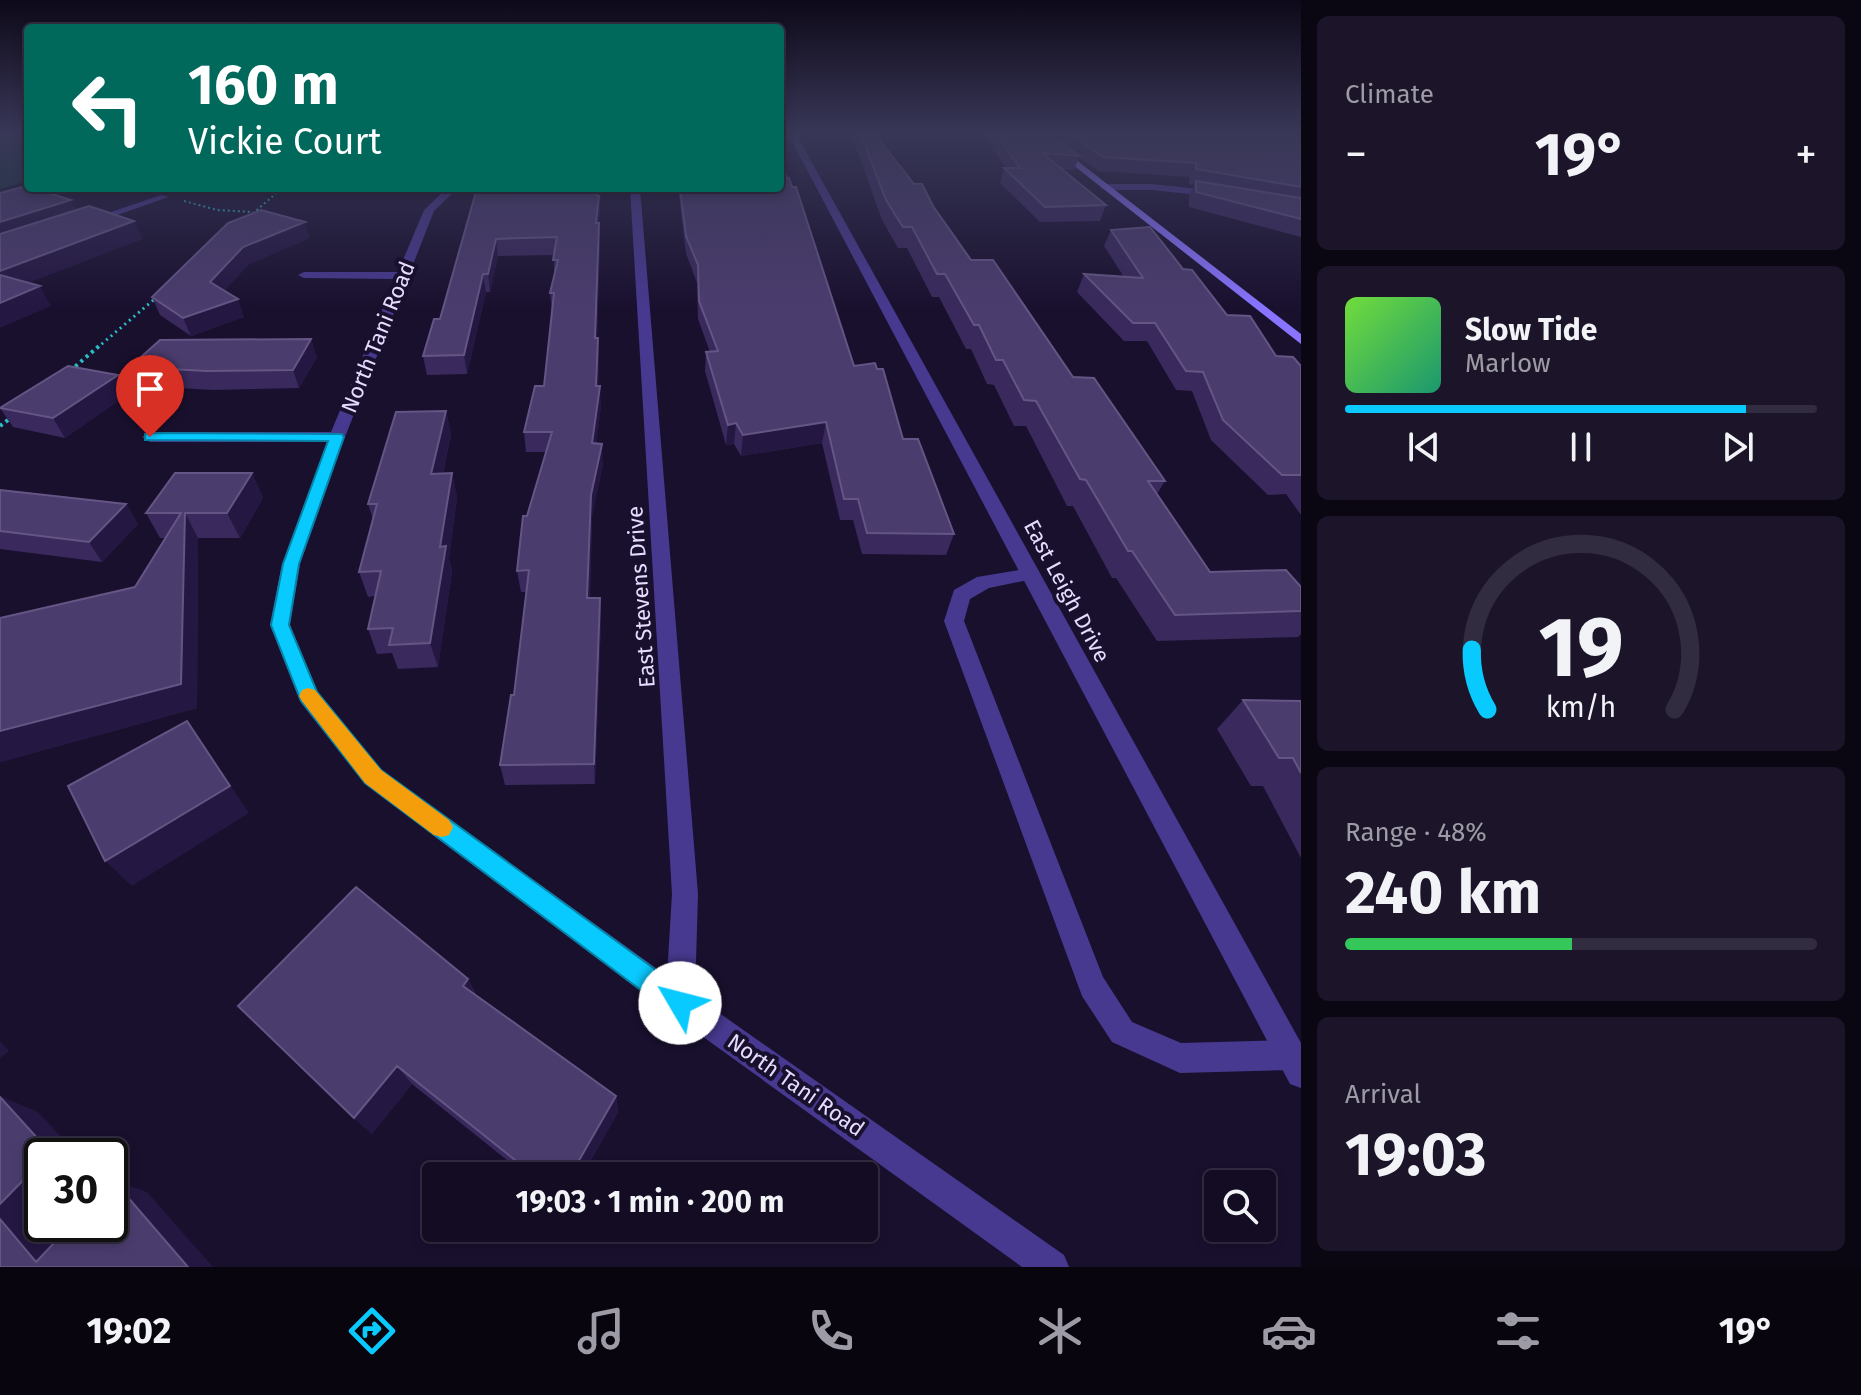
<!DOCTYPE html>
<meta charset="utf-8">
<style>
:root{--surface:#130c22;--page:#1c152a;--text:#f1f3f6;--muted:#9d9ba5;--line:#322c40;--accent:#09caff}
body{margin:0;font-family:"Fira Sans",sans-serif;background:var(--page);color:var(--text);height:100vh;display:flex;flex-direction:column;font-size:30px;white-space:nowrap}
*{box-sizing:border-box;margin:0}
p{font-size:26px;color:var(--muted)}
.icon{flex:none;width:44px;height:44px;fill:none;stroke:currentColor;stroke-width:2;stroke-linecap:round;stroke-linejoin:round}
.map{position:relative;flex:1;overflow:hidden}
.sheet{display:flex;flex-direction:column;gap:16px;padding:16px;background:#0a0713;width:560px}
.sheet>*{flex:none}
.top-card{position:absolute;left:24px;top:24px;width:760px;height:168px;border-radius:8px;box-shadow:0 4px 12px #0003,0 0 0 2px var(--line);background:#00695c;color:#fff;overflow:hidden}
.tools{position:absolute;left:1204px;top:1170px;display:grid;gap:16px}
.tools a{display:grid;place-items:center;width:72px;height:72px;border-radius:8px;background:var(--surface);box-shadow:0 4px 12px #0003,0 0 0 2px var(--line);font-size:40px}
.speed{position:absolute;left:24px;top:1138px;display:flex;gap:16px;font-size:40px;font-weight:700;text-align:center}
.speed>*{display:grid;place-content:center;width:104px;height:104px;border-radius:50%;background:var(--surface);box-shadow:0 4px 12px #0003,0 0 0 2px var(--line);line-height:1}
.speed .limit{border:4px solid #111;border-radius:12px;background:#fff;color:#111}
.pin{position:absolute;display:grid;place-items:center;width:68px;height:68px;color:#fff;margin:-82px -34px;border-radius:50% 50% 50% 0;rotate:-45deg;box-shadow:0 0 8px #0007}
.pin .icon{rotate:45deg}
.me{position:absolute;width:88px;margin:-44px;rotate:307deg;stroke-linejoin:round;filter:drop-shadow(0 0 6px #0008)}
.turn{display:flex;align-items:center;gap:28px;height:168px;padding:0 32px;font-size:36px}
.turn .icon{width:104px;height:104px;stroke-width:2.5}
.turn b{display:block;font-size:56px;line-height:68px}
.big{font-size:60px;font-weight:700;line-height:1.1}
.sheet .widget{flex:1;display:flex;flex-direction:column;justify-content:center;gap:12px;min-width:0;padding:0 28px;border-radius:12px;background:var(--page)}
.sheet .dial{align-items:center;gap:0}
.dial svg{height:208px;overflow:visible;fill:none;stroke:var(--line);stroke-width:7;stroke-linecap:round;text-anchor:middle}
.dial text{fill:var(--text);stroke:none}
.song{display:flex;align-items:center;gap:24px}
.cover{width:96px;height:96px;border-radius:12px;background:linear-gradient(135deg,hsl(100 70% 55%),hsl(160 70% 35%))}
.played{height:8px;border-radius:4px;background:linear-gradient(90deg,var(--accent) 85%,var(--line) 85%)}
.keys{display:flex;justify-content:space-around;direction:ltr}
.heat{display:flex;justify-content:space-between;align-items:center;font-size:44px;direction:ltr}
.charge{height:12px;border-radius:6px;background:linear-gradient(90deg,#34c759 48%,var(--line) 0)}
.trip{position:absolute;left:422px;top:1162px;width:456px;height:80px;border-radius:8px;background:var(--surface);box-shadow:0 4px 12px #0003,0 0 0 2px var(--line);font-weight:700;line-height:80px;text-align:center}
.tabs{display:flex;height:128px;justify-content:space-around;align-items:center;background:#08050e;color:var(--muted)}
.tabs .icon{width:56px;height:56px}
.tabs .selected{color:var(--accent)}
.tabs b{font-size:36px;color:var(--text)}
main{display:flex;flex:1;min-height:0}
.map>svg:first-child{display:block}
</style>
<main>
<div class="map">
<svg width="1301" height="1267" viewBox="0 0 1301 1267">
<rect width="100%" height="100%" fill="#19102e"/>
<path fill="#133538" d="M0 132H28V181L0 189Z"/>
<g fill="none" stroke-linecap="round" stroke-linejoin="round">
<path stroke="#2bbdc5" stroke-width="2" stroke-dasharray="2 3" stroke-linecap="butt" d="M184 201 217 210 253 212
M249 217 282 188"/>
<path stroke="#2bbdc5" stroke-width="3" stroke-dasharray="2 4" stroke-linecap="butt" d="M97 348 157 297"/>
<path stroke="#2bbdc5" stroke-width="4" stroke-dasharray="3 4" stroke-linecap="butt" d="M70 371 99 346
M0 426 12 417"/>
<path fill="#47398f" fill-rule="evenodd" d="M1031 568 1038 570 1040 574 1038 578 989 588 970 599 964 621 1103 977 1132 1022 1181 1043 1292 1040 1301 1044V1066L1292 1070 1180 1073 1112 1042 1082 996 944 621 954 590 977 577Z"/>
<path fill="#47398f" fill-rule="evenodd" d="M787 132H795L1301 1043V1088L1290 1084Z
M1152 184 1218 191 1223 194 1218 197 1152 190H1105L1100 187 1105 184Z
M447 188H458L434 211 345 437 300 564 290 625 317 691 381 770 667 976 672 894 630 188H640L698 894 695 996 1064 1255 1069 1267H1022L670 1013 365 784 300 701 270 625 282 564 328 442H150L142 437 150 432H331L395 279 304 278 298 275 304 272H398L424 210Z
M161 195 169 197 91 224 82 222Z"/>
<path fill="#8874ff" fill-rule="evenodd" d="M1031 132H1040L1301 334V344Z"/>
</g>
<path fill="#39295c" d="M855 132H873L933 206 971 260 1165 481 1157 494 1210 572 1301 587V634L1298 637 1157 641 1116 578H1112L1073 506H1067L1026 426H1014L994 385 987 384 971 349H966L939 297H932L907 248H898L882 220 853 139Z
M981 132H1301V237L1189 207V196L1194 185 1189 184V177L1098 171 1079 157 1074 170 1061 169 1106 205 1100 221 1040 222 1000 183 1004 168H1006Z
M787 178 792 187 854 366 903 439 954 534 946 555 862 554 853 520H840L822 443 741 456 734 444 726 445 705 371 706 352H710L698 319 697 283 686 253 678 188H780Z
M477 188H602L600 202 599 223 600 240 597 338 599 357 598 386 601 406 596 443 603 464 592 516 590 598H600L601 619 595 784 505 785 500 765 514 695 526 592H521L517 571 527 516 546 452H526L524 432 544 386 552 312 550 293 554 274V255L498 256 490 292H486L467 374 427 375 423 356 440 319Z
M1111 230 1183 269 1227 315 1276 356 1301 366V515L1286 494 1268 495 1211 440 1192 391 1176 390 1147 341H1124L1077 292 1084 274 1124 277 1104 246Z
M310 238 249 264 224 291 244 317 191 336 160 315 152 297Z
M317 357 299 388 214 390 139 386 130 367Z
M128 394 65 438 13 427 0 408Z
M446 411 451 435 443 473H452L457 497 449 558 452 571 438 667 398 669 392 653 377 654 368 629 375 596 368 597 359 572 373 519 368 504Z
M252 473 263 498 240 538H198L197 708 0 762V618L135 587 166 538H160L146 513Z
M0 490 126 504 138 524 102 562 0 549Z
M1243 700 1301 701V858L1263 786H1251L1217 729Z
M468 979 476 995 616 1096 618 1112 582 1176H527L412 1084 372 1134 354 1118Z"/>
<path fill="#241742" d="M598 188H602L600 202V212L596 240V223L597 196Z
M71 200 80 218 0 244V222Z
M134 221 143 239 5 292 0 283V271Z
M305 222 310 238 249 264 217 299 210 282 243 247Z
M599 223 600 240 596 357 595 338Z
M496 239 498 256 490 292 488 274Z
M483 274 486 292 467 374 464 355Z
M40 286 51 306 0 328V303Z
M238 299 244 317 191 336 183 318Z
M598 338 599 357 598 403 600 386 601 406 594 464 592 443 596 386Z
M311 339 317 357 299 388 293 370Z
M118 375 128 394 65 438 53 418Z
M446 411 451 435 437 498 431 474Z
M826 422 822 443 741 456 743 435Z
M736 423 734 444 726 445 728 425Z
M602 444 603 464 592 516 589 619 587 598 591 495Z
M252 473 263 498 240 538 227 513Z
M452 473 457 497 449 558 452 571 438 667 430 643 440 547Z
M126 504 138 524 102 562 89 542Z
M185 513 198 538 197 708 0 762V731L181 684Z
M600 598 601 619 595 784 594 764Z
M187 721 249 813 132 886 105 861Z
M468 979 478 1001 463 986Z
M0 1041 9 1051 0 1058Z
M397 1066 412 1084 372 1134 354 1118Z
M0 1096 38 1112 79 1156H47Z
M616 1096 618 1112 582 1176H570Z
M42 1161V1215L36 1221 75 1267 36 1262 0 1219V1204Z
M113 1180 147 1192 213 1267H188Z"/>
<path fill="#4b3c6e" stroke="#645584" stroke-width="2" d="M860 132H873L914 184H922L933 206 971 260H993L1073 377 1094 378 1165 481H1148L1210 572 1286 570 1301 587V611L1175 615 1132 551H1128L1086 480 1080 479 1036 401 1024 400 1003 360H996L979 325H974L945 274H937L912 227H903L886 200Z
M994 132H1047L1079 156 1042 153 1106 205 1045 207 1004 168H1020Z
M1067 132H1278L1301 137V187L1196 169V163L1103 157Z
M780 161 787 178H789L792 187H796L854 366 875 363 877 369H883L903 439H918L954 534 867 533 858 499H844L826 422 743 435 736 423 728 425 706 352 718 351 699 301 698 265 686 236 680 188H780Z
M1196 181 1301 198V219L1196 192Z
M26 186H28V188H33L71 200 0 222V193Z
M477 188H598L597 196H599L596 223H599L595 338H598L596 386H600L592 443 602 444 591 495 587 598H600L594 764 500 765 511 695H514L529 570 517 571 523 516H527L552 432H524L535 386H544L554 293H550L558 260H553L557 237 496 239 488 274H483L464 355 423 356 434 319H440Z
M89 206 134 221 0 271V234Z
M261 210 305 222 243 247 210 282 238 299 183 318 152 297 228 223Z
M1150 227 1183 269 1192 270 1227 315 1250 316 1276 356 1293 357 1301 366V475H1282L1223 420 1203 372 1186 371 1155 323H1133L1084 274 1143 278 1111 230Z
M0 275 40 286 0 303Z
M311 339 293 370 206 371 130 367 160 340Z
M68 366 118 375 53 418 0 408Z
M446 411 431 474 452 473 440 547 446 546 430 643 389 645 393 628 368 629 381 571 359 572 377 504H368L396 412Z
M175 473H252L227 513H185L181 684 0 731V618L135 587 181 513H146Z
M0 490 126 504 89 542 0 531Z
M1243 700 1301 701V773L1293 758H1279Z
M187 721 230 786 105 861 68 786Z
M356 887 468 979 463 986 616 1096 570 1176H535L397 1066 354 1118 238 1006Z
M0 1097 50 1152 47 1156H42V1161L0 1204Z
M113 1180 188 1267H0V1219L36 1262 72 1224H110V1183Z"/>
<linearGradient id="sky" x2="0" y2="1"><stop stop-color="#0e0919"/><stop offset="0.43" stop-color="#383757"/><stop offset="1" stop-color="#383757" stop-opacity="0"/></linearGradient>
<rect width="1301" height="309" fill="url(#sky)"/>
<path fill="#09caff" stroke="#0683a6" stroke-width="2" d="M150 433 342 434 344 437 299 564 289 625 317 692 381 770 689 994 693 1003 689 1012 680 1016 670 1012 365 783 301 701 271 625 283 564 328 441 145 440V434Z"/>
<path fill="#f59e0b" d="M308 688 315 690 381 770 449 820 453 827 449 835 442 837 434 835 365 783 302 701 299 696 302 690Z"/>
<g text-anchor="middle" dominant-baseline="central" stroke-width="8" stroke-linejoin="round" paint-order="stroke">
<g font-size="22" fill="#e5ddff" stroke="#19102e">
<text transform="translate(378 337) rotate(-68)">North Tani Road</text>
<text transform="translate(1067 591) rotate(62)">East Leigh Drive</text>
<text transform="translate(641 597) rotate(-94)">East Stevens Drive</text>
<text transform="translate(796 1085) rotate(35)">North Tani Road</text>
</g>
</g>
</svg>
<div class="tools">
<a><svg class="icon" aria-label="search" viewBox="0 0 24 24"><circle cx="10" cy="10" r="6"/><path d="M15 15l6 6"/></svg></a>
</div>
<div class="speed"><div class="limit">30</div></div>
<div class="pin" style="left:150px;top:437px;background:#d93025"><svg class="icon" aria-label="arrive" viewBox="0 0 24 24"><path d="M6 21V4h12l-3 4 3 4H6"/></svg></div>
<svg class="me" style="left:680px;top:1003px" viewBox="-20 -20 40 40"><circle r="19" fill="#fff"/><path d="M0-13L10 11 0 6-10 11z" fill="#09caff"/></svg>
<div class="trip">19:03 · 1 min · 200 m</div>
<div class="top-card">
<div class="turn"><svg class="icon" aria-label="left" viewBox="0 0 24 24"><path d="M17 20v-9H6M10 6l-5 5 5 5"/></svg><div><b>160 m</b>Vickie Court</div></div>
</div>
</div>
<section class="sheet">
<div class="widget"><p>Climate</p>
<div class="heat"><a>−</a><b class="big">19°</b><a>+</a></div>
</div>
<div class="widget">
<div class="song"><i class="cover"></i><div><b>Slow Tide</b><p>Marlow</p></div></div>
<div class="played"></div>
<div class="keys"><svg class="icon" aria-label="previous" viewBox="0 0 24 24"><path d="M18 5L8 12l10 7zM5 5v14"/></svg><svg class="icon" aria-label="pause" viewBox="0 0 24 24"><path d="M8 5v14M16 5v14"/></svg><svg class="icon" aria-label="next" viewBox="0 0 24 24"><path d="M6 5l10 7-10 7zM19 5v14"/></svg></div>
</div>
<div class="widget dial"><svg viewBox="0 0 100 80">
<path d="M14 69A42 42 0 1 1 86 69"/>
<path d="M14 69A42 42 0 0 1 8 46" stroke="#09caff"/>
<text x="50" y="56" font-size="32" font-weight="700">19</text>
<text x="50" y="72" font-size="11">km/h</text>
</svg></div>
<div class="widget"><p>Range · 48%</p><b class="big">240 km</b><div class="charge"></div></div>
<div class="widget"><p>Arrival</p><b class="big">19:03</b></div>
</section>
</main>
<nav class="tabs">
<b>19:02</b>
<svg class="icon selected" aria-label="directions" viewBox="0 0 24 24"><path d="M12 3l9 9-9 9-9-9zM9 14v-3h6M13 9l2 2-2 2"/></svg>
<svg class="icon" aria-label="music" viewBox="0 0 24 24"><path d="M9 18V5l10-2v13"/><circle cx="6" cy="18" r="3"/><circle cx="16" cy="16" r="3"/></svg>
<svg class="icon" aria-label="phone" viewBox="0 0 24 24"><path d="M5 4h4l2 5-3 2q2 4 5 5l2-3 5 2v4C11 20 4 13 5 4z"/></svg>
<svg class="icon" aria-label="climate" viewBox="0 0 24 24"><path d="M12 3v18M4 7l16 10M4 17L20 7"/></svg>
<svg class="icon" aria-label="car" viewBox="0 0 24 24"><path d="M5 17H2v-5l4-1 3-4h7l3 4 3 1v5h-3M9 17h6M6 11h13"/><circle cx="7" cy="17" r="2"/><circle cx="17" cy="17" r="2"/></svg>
<svg class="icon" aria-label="filters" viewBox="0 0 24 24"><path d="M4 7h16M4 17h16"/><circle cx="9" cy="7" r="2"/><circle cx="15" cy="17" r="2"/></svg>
<b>19°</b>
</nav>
